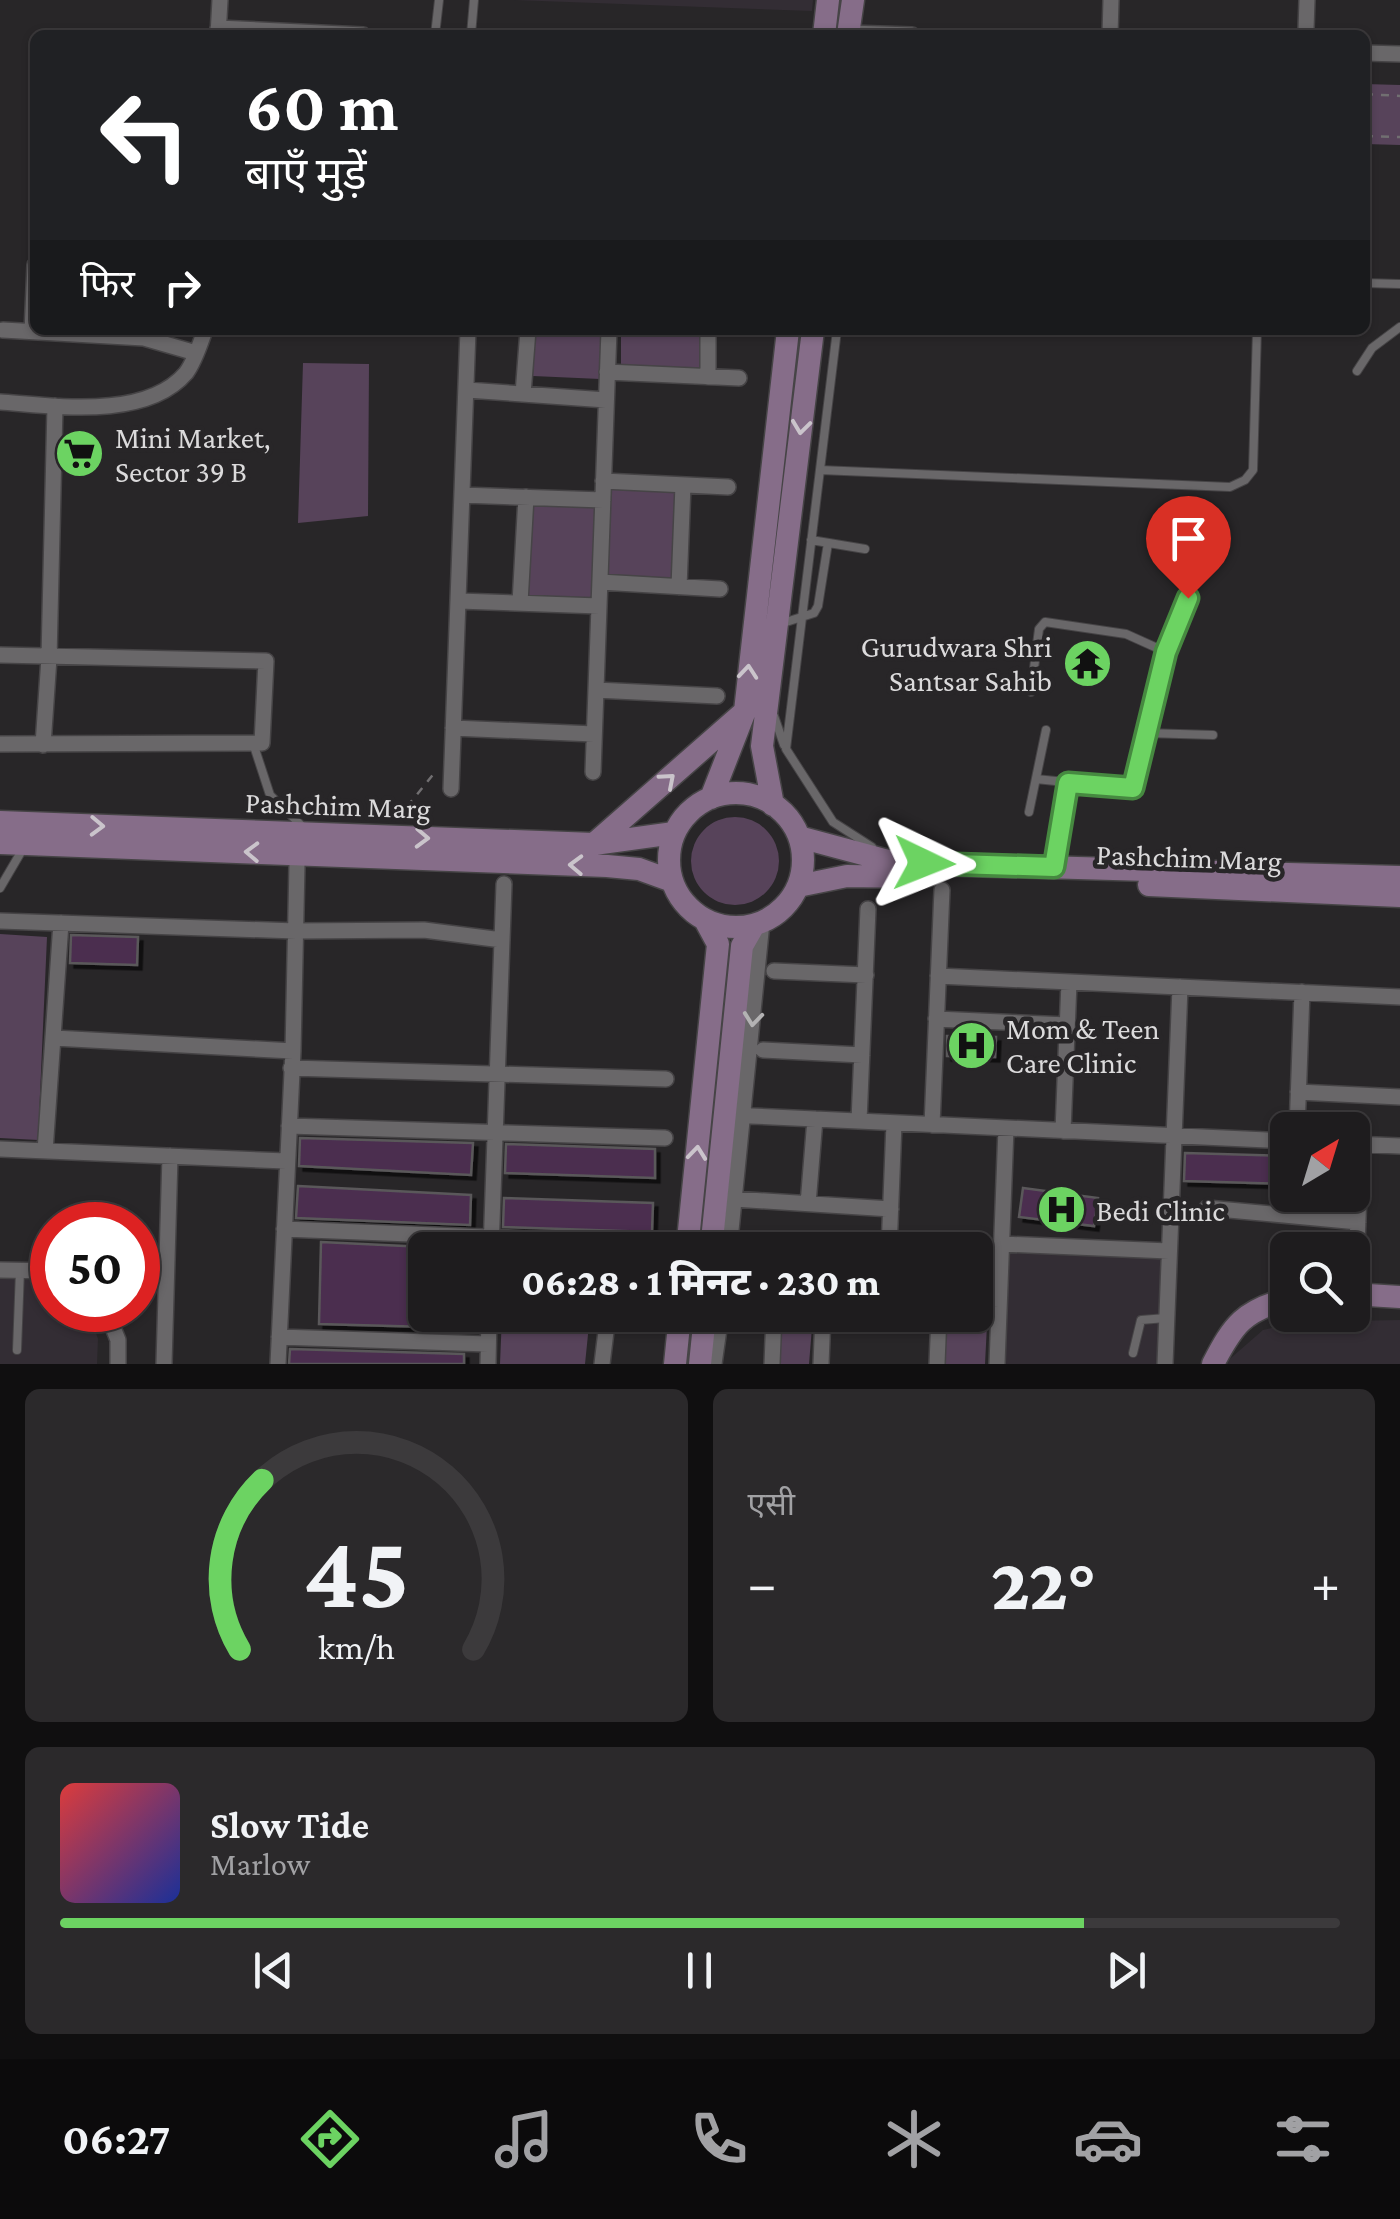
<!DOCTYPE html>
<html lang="hi">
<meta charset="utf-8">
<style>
:root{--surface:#1e1c1e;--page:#2b292b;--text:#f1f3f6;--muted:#a1a1a4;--line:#3c3a3c;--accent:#6cd362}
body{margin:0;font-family:"Crimson Pro","Noto Sans Devanagari",serif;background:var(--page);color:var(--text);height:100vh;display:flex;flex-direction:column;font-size:38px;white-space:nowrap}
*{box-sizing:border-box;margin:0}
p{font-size:32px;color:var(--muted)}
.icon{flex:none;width:55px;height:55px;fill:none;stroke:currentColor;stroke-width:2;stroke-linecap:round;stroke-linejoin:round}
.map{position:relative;height:1364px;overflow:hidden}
.side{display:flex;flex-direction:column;gap:25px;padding:25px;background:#100f10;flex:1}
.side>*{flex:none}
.guide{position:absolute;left:30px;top:30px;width:1340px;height:305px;border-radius:15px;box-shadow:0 2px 8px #0004,0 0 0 2px var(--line);background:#202124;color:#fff;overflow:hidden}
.needle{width:65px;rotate:38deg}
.buttons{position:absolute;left:1270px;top:1112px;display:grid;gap:20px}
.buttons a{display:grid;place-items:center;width:100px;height:100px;border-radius:15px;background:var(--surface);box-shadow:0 2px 8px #0004,0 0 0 2px var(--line);font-size:50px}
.speed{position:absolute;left:30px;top:1202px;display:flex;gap:20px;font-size:50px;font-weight:700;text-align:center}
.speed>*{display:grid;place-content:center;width:130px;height:130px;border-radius:50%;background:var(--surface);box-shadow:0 2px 8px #0004,0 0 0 2px var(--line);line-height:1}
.speed .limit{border:15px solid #d22;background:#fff;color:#111}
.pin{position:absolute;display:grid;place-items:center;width:85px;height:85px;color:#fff;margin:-102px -42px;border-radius:50% 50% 50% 0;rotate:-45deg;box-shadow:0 0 10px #0007}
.pin .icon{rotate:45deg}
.me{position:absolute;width:110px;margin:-55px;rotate:92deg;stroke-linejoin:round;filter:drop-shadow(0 0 8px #0008)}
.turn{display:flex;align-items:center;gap:35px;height:210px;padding:0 50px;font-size:45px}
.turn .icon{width:130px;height:130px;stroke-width:2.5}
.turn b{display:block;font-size:70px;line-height:85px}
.then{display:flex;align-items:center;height:95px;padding:0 50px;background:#0003;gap:20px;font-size:38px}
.big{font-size:75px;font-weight:800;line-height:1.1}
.side .tile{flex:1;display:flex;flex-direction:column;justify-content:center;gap:15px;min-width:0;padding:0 35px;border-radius:15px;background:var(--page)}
.side .dial{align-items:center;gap:0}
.dial svg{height:260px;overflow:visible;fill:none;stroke:var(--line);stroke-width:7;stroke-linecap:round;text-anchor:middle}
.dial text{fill:var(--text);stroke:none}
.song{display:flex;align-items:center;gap:30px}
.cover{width:120px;height:120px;border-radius:15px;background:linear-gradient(135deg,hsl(0 70% 55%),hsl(230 70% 35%))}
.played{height:10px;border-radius:5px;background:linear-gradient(90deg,var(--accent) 80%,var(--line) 80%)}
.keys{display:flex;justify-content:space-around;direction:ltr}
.heat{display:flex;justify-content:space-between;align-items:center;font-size:55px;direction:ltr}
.side .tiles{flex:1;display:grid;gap:25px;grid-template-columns:1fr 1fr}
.tile:last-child{grid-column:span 2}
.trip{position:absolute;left:408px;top:1232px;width:585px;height:100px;border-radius:15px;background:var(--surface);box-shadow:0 2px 8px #0004,0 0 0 2px var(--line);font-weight:800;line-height:100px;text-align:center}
.tab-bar{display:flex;height:160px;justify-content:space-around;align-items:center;background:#0c0b0c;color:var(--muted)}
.tab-bar .icon{width:70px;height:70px}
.tab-bar .current{color:var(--accent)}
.tab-bar b{font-size:45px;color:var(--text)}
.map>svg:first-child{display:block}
</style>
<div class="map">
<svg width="1400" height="1364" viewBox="0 0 1400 1364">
<defs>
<filter id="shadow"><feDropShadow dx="4.5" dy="4.5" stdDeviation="0" flood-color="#0009"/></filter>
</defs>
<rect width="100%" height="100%" fill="#282628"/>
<path fill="#332d34" d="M514 0H813L812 11Z
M1007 1249 1164 1256 1161 1364H1002Z
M0 1278 46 1281 52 1285V1310H84L91 1318 98 1339 97 1364H0Z
M1400 1320V1364H1224L1263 1330 1297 1322Z"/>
<path fill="#57435a" d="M1365 84 1400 85V145L1365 144Z
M535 330H602L600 379 533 376Z
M621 330H699V368L621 367Z
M303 363 369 364 368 516 298 523Z
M609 488 679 491 675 581 605 578Z
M530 503 597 507 592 598 526 595Z
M691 861a44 44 0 1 1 88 0a44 44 0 1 1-88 0Z
M0 934 47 937 38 1140 0 1138Z
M975 1305H988L985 1364H944L946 1315H975Z
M502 1315H590L585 1364H500Z
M782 1315H813L809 1364H778Z"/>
<path fill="#4b2d50" stroke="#5a585a" stroke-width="2.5" filter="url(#shadow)" d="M71 935 138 937 137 965 70 963Z
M947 1036 996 1037 995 1057 947 1056Z
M300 1138 473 1143 471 1175 299 1166Z
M506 1144 655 1149V1178L505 1173Z
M1185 1153 1288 1156V1184L1184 1181Z
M298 1186 471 1195 470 1225 296 1218Z
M1023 1188 1098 1198 1094 1226 1019 1217Z
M504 1198 653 1203 652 1232 503 1227Z
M321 1242 425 1247V1315H467V1328L319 1324Z
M290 1349 464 1354V1364H289Z"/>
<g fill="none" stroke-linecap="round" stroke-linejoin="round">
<defs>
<path id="lane" d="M435 35 439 0
M471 35 474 0
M1365 283 1400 284
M837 330 786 749 833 822 872 847
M1357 371 1372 348 1400 327
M820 470 1230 487 1245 480 1253 470 1257 330
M811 540 865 549
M783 623 814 613 818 606 828 543
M1031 692 1039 629 1045 622 1126 634 1166 652
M774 716 784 745
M1146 733 1213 735
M253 743 270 795 303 827
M1036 779 1133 789 1166 652 1188 598
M1029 812 1046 730
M1055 862 1068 783
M0 888 24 847
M17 1350 20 1270
M1133 1353 1141 1320 1166 1318"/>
<path id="street" d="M218 28 363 35
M1306 29 1307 0
M849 33 912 35
M218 35 220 0
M1110 35 1111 0
M1365 53 1400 54
M3 330 144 338 196 353
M32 332 35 265
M607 372 739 378
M708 377V330
M467 390 606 400
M523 394 528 330
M0 402C55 406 146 420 186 373 195 361 200 344 205 330
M603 481 728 487
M462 495 603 500
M600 582 720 589
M679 587 683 485
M459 601 599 606
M520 603 526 497
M0 655 266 661 262 743 0 744
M596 690 717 696
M453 728 594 734
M43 745 49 658 55 406
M593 772 609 330
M451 789 468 330
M0 921 296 931 424 930 502 940
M774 971 866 975
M938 976 1400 997
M936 1019 1067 1025
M54 1038 293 1051
M763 1050 862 1055
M291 1068 666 1079
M1298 1092 1400 1097
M751 1116 1288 1141
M859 1121 868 909
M932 1125 942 890
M289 1126 665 1138
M1297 1130 1302 992
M1063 1131 1069 982
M1352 1144 1400 1146
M0 1149 286 1161
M45 1151 61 923
M734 1199 891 1209
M808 1204 815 1119
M1207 1208 1358 1222
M284 1229 659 1244
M1002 1244 1169 1251
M491 1250 504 884
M729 1250 762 922
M889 1250 894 1123
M0 1270 52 1271
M1355 1294 1361 1144
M975 1298 999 1299
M106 1310 118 1340V1364
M279 1337 488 1344
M164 1364 170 1156
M278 1364 293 1051 297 864
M488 1364 489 1315
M602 1364 608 1315
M714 1364 721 1315
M772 1364 774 1315
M821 1364 823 1315
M937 1364 939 1315
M997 1364 1006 1128
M1165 1364 1180 987"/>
<path id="secondary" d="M824 35 828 0
M848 35 853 0
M669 860a67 67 0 1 1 134 0a67 67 0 1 1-134 0Z
M711 798 745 711 788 330
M773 805 762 746 813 330
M0 822 594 844 674 833
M799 837 896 863 1400 877
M0 843 607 866 639 869 672 881
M594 844 742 714
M1149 885 1400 896
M798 886 847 876 912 877
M687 1250 718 944 705 920
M711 1250 742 946 754 925
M1352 1294 1400 1297
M675 1364 680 1315
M700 1364 705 1315
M1213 1364C1233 1325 1244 1310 1288 1299"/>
</defs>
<use href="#lane" stroke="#464446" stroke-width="10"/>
<use href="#street" stroke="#464446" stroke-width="18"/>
<use href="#secondary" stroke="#464446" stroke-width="25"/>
<path stroke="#716f71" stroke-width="2.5" stroke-dasharray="8 8" stroke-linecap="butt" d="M1365 94 1400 96
M1365 136 1400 137
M397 819 436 771"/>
<use href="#lane" stroke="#696769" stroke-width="8"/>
<use href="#street" stroke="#696769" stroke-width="15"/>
<use href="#secondary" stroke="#866d89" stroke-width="22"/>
</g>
<defs><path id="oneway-chevron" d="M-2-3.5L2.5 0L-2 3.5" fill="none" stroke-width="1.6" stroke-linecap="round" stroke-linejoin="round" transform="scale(2.5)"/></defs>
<g stroke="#cac4cb">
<use href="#oneway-chevron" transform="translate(801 427) rotate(97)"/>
<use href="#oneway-chevron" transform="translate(748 672) rotate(-85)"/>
<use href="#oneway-chevron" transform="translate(668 780) rotate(-41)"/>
<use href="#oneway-chevron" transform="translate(97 826) rotate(2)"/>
<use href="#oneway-chevron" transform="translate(422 838) rotate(2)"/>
<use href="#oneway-chevron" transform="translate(252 852) rotate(-178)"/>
<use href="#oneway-chevron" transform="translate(576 865) rotate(-178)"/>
<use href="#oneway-chevron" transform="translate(697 1153) rotate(-84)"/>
</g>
<use stroke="#b3b2b3" href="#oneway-chevron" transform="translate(753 1019) rotate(96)"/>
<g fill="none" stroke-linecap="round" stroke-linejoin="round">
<defs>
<path id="route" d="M924 863 1054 867 1068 783 1133 788 1166 652 1188 598"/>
</defs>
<use href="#route" stroke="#468940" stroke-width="25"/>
<use href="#route" stroke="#6cd362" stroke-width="18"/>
</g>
<defs>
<symbol id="supermarket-disc" viewBox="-11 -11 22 22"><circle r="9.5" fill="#6cd362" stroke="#282628"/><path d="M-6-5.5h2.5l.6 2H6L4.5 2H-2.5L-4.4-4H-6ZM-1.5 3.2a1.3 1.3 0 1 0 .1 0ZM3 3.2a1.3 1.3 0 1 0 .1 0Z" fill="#111"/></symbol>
<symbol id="temple-disc" viewBox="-11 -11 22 22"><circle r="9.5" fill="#6cd362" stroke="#282628"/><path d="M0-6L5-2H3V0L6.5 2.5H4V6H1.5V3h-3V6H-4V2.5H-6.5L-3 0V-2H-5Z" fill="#111"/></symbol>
<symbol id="hospital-disc" viewBox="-11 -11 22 22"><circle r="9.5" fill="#6cd362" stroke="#282628"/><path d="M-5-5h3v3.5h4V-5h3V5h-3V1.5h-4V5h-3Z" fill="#111"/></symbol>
</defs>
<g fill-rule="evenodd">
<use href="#supermarket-disc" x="52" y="426" width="55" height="55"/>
<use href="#temple-disc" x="1060" y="636" width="55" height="55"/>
<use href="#hospital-disc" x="944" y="1018" width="55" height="55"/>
<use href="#hospital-disc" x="1034" y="1182" width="55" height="55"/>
</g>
<g text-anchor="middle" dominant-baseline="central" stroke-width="9" stroke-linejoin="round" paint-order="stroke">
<g font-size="30" fill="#dbdadb" stroke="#282628" text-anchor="start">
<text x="115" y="437">Mini Market,<tspan x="115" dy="34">Sector 39 B</tspan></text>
<text x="1052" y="646" text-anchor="end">Gurudwara Shri<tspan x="1052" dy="34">Santsar Sahib</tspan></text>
<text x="1006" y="1028">Mom &amp; Teen<tspan x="1006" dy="34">Care Clinic</tspan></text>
<text x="1096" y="1210">Bedi Clinic</text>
</g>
<g font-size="30" fill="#dbdadb" stroke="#282628">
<text transform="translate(338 805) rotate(2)">Pashchim Marg</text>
<text transform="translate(1189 857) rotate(2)">Pashchim Marg</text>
</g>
</g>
</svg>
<div class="buttons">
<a><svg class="needle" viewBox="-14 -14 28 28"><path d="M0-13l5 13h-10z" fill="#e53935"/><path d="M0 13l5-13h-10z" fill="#a1a1a4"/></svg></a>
<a><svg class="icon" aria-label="search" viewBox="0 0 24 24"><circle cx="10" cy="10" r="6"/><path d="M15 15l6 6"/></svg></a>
</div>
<div class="speed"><div class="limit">50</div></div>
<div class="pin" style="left:1188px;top:598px;background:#d93025"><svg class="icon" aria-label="arrive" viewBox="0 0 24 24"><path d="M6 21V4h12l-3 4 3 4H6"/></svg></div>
<svg class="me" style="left:924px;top:863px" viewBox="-20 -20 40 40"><path d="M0-17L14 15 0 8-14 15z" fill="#6cd362" stroke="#fff" stroke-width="4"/></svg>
<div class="trip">06:28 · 1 मिनट · 230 m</div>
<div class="guide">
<div class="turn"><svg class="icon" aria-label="left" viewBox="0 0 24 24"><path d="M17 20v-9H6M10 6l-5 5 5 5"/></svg><div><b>60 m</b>बाएँ मुड़ें</div></div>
<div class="then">फिर<svg class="icon" aria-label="right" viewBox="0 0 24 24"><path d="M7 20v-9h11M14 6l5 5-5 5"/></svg></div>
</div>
</div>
<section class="side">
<div class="tiles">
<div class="tile dial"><svg viewBox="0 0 100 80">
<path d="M14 69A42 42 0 1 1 86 69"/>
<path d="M14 69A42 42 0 0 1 21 17" stroke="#6cd362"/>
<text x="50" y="56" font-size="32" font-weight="700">45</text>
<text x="50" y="72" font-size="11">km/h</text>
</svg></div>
<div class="tile"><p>एसी</p>
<div class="heat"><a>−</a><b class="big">22°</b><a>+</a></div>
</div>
<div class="tile">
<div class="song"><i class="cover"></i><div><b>Slow Tide</b><p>Marlow</p></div></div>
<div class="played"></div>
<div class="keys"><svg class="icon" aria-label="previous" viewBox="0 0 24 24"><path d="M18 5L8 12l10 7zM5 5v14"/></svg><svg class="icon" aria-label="pause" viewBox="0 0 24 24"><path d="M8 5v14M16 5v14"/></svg><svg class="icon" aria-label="next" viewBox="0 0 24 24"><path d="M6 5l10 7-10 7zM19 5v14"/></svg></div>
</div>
</div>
</section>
<nav class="tab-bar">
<b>06:27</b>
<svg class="icon current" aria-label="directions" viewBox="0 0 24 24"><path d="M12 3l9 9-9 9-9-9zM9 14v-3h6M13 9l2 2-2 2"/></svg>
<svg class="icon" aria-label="music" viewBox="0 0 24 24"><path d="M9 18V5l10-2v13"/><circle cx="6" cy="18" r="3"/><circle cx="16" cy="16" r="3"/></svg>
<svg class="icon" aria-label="phone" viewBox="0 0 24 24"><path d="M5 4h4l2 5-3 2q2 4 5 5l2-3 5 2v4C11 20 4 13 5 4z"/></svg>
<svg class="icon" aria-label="climate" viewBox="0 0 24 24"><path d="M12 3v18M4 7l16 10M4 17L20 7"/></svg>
<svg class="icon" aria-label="car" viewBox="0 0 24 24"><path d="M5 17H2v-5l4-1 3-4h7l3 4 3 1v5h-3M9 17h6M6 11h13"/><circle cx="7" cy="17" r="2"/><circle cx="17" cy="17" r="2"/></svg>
<svg class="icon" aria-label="filters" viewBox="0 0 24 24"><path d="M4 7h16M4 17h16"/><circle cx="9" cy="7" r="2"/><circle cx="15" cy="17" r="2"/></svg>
</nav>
